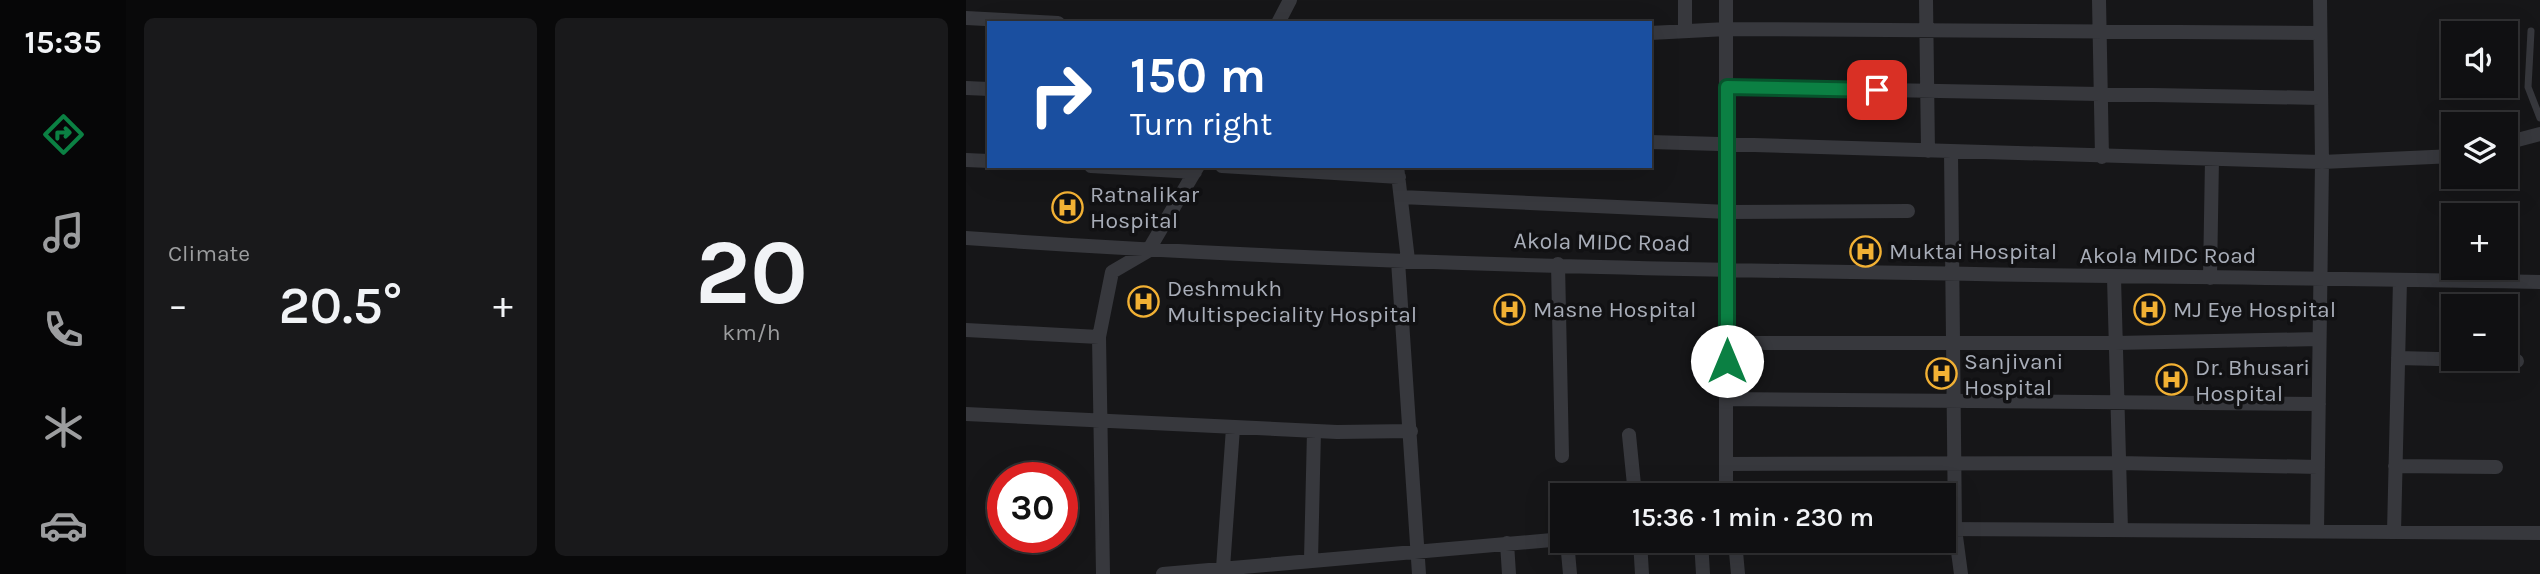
<!DOCTYPE html>
<meta charset="utf-8">
<style>
:root{--surface:#101012;--page:#19191b;--text:#f1f3f6;--muted:#9c9d9f;--line:#303032;--accent:#0b8043}
body{margin:0;font-family:Karla,sans-serif;background:var(--page);color:var(--text);height:100vh;display:flex;flex-direction:column;font-size:26px;white-space:nowrap}
*{box-sizing:border-box;margin:0}
p{font-size:23px;color:var(--muted)}
.icon{flex:none;width:38px;height:38px;fill:none;stroke:currentColor;stroke-width:2;stroke-linecap:round;stroke-linejoin:round}
.map{position:relative;flex:1;overflow:hidden}
.sheet{display:flex;flex-direction:column;gap:18px;padding:18px;background:#09090a;width:840px}
.sheet>*{flex:none}
.top-card{position:absolute;left:21px;top:21px;width:665px;height:147px;border-radius:0px;box-shadow:0 7px 28px #0002,0 0 0 2px var(--line);background:#1a4fa0;color:#fff;overflow:hidden}
.tools{position:absolute;left:1475px;top:21px;display:grid;gap:14px}
.tools a{display:grid;place-items:center;width:77px;height:77px;border-radius:0px;background:var(--surface);box-shadow:0 7px 28px #0002,0 0 0 2px var(--line);font-size:35px}
.speed{position:absolute;left:21px;top:462px;display:flex;gap:14px;font-size:35px;font-weight:700;text-align:center}
.speed>*{display:grid;place-content:center;width:91px;height:91px;border-radius:50%;background:var(--surface);box-shadow:0 7px 28px #0002,0 0 0 2px var(--line);line-height:1}
.speed .limit{border:10px solid #d22;background:#fff;color:#111}
.pin{position:absolute;display:grid;place-items:center;width:60px;height:60px;color:#fff;margin:-30px;border-radius:14px;box-shadow:0 4px 10px #0006}
.me{position:absolute;width:77px;margin:-38px;rotate:0deg;stroke-linejoin:round;filter:drop-shadow(0 0 5px #0008)}
.turn{display:flex;align-items:center;gap:24px;height:147px;padding:0 28px;font-size:32px}
.turn .icon{width:91px;height:91px;stroke-width:2.5}
.turn b{display:block;font-size:49px;line-height:60px}
.big{font-size:52px;font-weight:600;line-height:1.1}
.sheet .card{flex:1;display:flex;flex-direction:column;justify-content:center;gap:10px;min-width:0;padding:0 24px;border-radius:10px;background:var(--page)}
.sheet .dial{align-items:center;gap:0}
.dial b{font-size:91px;line-height:1}
.heat{display:flex;justify-content:space-between;align-items:center;font-size:38px;direction:ltr}
.sheet .tiles{flex:1;display:grid;gap:18px;grid-template-columns:repeat(2,1fr)}
.trip{position:absolute;left:584px;top:483px;width:406px;height:70px;border-radius:0px;background:var(--surface);box-shadow:0 7px 28px #0002,0 0 0 2px var(--line);font-weight:600;line-height:70px;text-align:center}
main{display:flex;flex:1;min-height:0}
.tab-bar{display:flex;flex-direction:column;width:126px;justify-content:space-around;align-items:center;background:#060607;color:var(--muted)}
.tab-bar .icon{width:49px;height:49px}
.tab-bar .on{color:var(--accent)}
.tab-bar b{font-size:32px;color:var(--text)}
.map>svg:first-child{display:block}
</style>
<main>
<nav class="tab-bar">
<b>15:35</b>
<svg class="icon on" aria-label="directions" viewBox="0 0 24 24"><path d="M12 3l9 9-9 9-9-9zM9 14v-3h6M13 9l2 2-2 2"/></svg>
<svg class="icon" aria-label="music" viewBox="0 0 24 24"><path d="M9 18V5l10-2v13"/><circle cx="6" cy="18" r="3"/><circle cx="16" cy="16" r="3"/></svg>
<svg class="icon" aria-label="phone" viewBox="0 0 24 24"><path d="M5 4h4l2 5-3 2q2 4 5 5l2-3 5 2v4C11 20 4 13 5 4z"/></svg>
<svg class="icon" aria-label="climate" viewBox="0 0 24 24"><path d="M12 3v18M4 7l16 10M4 17L20 7"/></svg>
<svg class="icon" aria-label="car" viewBox="0 0 24 24"><path d="M5 17H2v-5l4-1 3-4h7l3 4 3 1v5h-3M9 17h6M6 11h13"/><circle cx="7" cy="17" r="2"/><circle cx="17" cy="17" r="2"/></svg>
</nav>
<section class="sheet">
<div class="tiles">
<div class="card"><p>Climate</p>
<div class="heat"><a>−</a><b class="big">20.5°</b><a>+</a></div>
</div>
<div class="card dial"><b>20</b><p>km/h</p></div>
</div>
</section>
<div class="map">
<svg width="1574" height="574" viewBox="0 0 1574 574">
<rect width="100%" height="100%" fill="#161618"/>
<g fill="none" stroke-linecap="round" stroke-linejoin="round">
<path stroke="#37383d" stroke-width="7" d="M1565 31 1562 87 1574 118"/>
<path stroke="#37383d" stroke-width="14" d="M719 0V31
M960 0 962 151
M1133 0 1136 157
M0 18 92 23
M312 23 324 0
M684 33 761 29 1354 33
M761 87 1354 98
M0 88 23 89
M684 142 1356 162 1488 156
M1540 143 1574 134
M985 152 989 529 995 574
M0 160 23 161
M125 166 229 172
M256 166 433 177
M431 166 442 260
M435 197 762 212 942 211
M0 238C523 275 1049 273 1574 282
M432 261 453 574
M592 264 596 456
M1148 278 1155 530
M1244 278 1246 159
M0 330 133 337
M762 343H1150L1353 339
M1432 358 1551 361
M761 399 1353 404
M0 414 371 432 445 431
M663 435 669 495
M760 464 1153 463 1352 467
M1429 466 1530 467
M760 495V0
M978 529 1574 533
M1351 531 1356 162 1354 0
M1428 532 1434 280
M601 541 604 574
M674 541 676 574
M735 541 737 574
M769 541 772 574
M541 543 543 574
M345 560 348 431
M257 568 267 428
M137 574 133 337 146 272 182 251 232 166
M197 574 597 539"/>
</g>
<g fill="none" stroke-linecap="round" stroke-linejoin="round">
<defs>
<path id="route" d="M761 361V87L911 90"/>
</defs>
<use href="#route" stroke="#07532c" stroke-width="18"/>
<use href="#route" stroke="#0b8043" stroke-width="12"/>
</g>
<defs>
<symbol id="hospital-ring" viewBox="-11 -11 22 22"><circle r="9.5" fill="#111113" stroke="#f2b134" stroke-width="1.5"/><path d="M-5-5h3v3.5h4V-5h3V5h-3V1.5h-4V5h-3Z" fill="#f2b134"/></symbol>
</defs>
<g fill-rule="evenodd">
<use href="#hospital-ring" x="84" y="190" width="35" height="35"/>
<use href="#hospital-ring" x="882" y="234" width="35" height="35"/>
<use href="#hospital-ring" x="160" y="284" width="35" height="35"/>
<use href="#hospital-ring" x="526" y="292" width="35" height="35"/>
<use href="#hospital-ring" x="1166" y="292" width="35" height="35"/>
<use href="#hospital-ring" x="958" y="356" width="35" height="35"/>
<use href="#hospital-ring" x="1188" y="362" width="35" height="35"/>
</g>
<g text-anchor="middle" dominant-baseline="central" stroke-width="7" stroke-linejoin="round" paint-order="stroke">
<g font-size="23" fill="#a8adb8" stroke="#111113" text-anchor="start">
<text x="124" y="194">Ratnalikar<tspan x="124" dy="26">Hospital</tspan></text>
<text x="923" y="251">Muktai Hospital</text>
<text x="201" y="288">Deshmukh<tspan x="201" dy="26">Multispeciality Hospital</tspan></text>
<text x="567" y="309">Masne Hospital</text>
<text x="1207" y="309">MJ Eye Hospital</text>
<text x="998" y="361">Sanjivani<tspan x="998" dy="26">Hospital</tspan></text>
<text x="1229" y="367">Dr. Bhusari<tspan x="1229" dy="26">Hospital</tspan></text>
</g>
<g font-size="23" fill="#a8adb8" stroke="#111113">
<text transform="translate(636 242) rotate(1)">Akola MIDC Road</text>
<text x="1202" y="255">Akola MIDC Road</text>
</g>
</g>
</svg>
<div class="tools">
<a><svg class="icon" aria-label="sound" viewBox="0 0 24 24"><path d="M4 9h4l5-4v14l-5-4H4zM17 9q2 3 0 6"/></svg></a>
<a><svg class="icon" aria-label="layers" viewBox="0 0 24 24"><path d="M12 4l9 5-9 5-9-5zM3 14l9 5 9-5"/></svg></a>
<a>+</a>
<a>−</a>
</div>
<div class="speed"><div class="limit">30</div></div>
<div class="pin" style="left:911px;top:90px;background:#d93025"><svg class="icon" aria-label="arrive" viewBox="0 0 24 24"><path d="M6 21V4h12l-3 4 3 4H6"/></svg></div>
<svg class="me" style="left:761px;top:361px" viewBox="-20 -20 40 40"><circle r="19" fill="#fff"/><path d="M0-13L10 11 0 6-10 11z" fill="#0b8043"/></svg>
<div class="trip">15:36 · 1 min · 230 m</div>
<div class="top-card">
<div class="turn"><svg class="icon" aria-label="right" viewBox="0 0 24 24"><path d="M7 20v-9h11M14 6l5 5-5 5"/></svg><div><b>150 m</b>Turn right</div></div>
</div>
</div>
</main>
